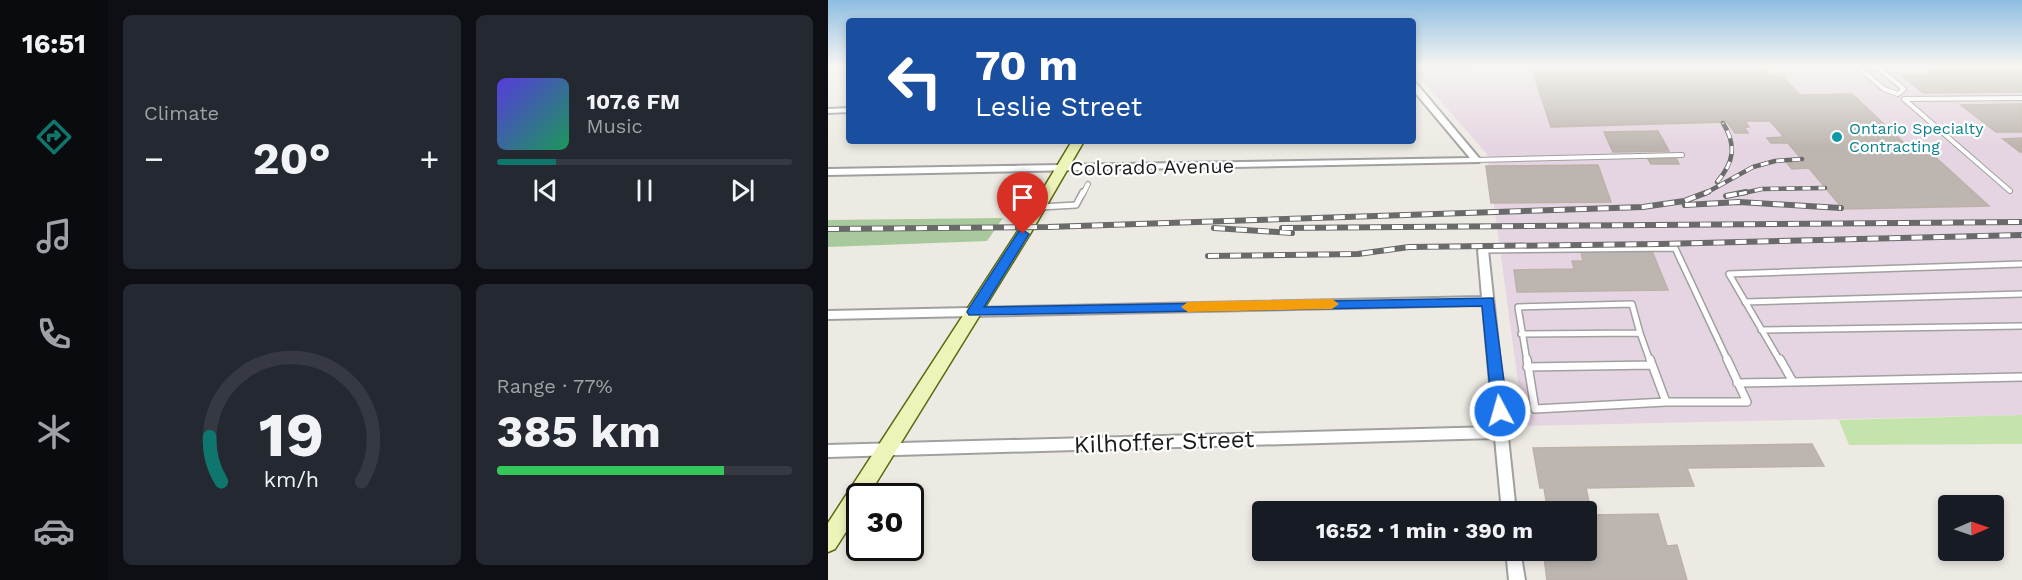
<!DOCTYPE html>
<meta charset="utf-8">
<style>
:root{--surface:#171b24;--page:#242831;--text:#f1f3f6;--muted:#9ea1a6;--line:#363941;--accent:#0f766e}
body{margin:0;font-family:"Work Sans",sans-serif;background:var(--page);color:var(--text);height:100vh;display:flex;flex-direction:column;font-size:22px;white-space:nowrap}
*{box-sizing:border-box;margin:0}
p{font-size:20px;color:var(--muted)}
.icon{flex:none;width:33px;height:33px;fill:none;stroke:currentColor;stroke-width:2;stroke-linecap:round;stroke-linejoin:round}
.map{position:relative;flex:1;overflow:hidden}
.panel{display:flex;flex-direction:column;gap:15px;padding:15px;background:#0d0f14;width:720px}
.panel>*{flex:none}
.top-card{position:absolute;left:18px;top:18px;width:570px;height:126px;border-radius:6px;box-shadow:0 3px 9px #0003;background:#1a4fa0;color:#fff;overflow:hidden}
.needle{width:39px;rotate:88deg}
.buttons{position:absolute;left:1110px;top:495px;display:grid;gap:12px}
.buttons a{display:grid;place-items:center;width:66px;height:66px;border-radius:6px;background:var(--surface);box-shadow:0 3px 9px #0003;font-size:30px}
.speed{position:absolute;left:18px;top:483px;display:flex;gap:12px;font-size:30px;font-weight:700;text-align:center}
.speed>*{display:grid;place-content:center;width:78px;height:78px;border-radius:50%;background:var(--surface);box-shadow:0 3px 9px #0003;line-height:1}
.speed .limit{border:3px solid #111;border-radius:9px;background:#fff;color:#111}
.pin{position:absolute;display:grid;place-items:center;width:51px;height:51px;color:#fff;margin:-62px -26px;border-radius:50% 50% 50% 0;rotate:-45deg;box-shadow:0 0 6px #0007}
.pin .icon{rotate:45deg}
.me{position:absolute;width:66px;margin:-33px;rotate:354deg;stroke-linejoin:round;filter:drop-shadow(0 0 4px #0008)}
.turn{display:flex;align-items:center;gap:21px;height:126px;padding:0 30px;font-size:27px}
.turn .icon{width:78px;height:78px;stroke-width:2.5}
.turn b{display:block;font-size:42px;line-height:51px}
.big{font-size:45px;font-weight:700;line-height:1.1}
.panel .card{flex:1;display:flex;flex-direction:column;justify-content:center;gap:9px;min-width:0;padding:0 21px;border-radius:9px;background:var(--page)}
.panel .dial{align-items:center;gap:0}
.dial svg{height:156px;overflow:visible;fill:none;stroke:var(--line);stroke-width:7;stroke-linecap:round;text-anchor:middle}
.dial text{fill:var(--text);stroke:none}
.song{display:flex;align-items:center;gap:18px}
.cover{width:72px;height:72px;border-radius:9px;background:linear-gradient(135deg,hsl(250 70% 55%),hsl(150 70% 35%))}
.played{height:6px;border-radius:3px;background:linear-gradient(90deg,var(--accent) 20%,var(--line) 20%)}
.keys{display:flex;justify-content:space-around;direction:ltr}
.heat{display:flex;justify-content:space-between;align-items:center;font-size:33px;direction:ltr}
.charge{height:9px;border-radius:4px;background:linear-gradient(90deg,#34c759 77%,var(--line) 0)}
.panel .tiles{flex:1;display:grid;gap:15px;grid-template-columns:repeat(2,1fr)}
.trip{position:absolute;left:424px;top:501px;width:345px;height:60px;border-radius:6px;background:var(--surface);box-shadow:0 3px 9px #0003;font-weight:700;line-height:60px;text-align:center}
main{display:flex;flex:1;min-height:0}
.tabs{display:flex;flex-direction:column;width:108px;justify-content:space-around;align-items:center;background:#090b0e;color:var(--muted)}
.tabs .icon{width:42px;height:42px}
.tabs .selected{color:var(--accent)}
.tabs b{font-size:27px;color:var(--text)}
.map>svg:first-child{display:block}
</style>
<main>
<nav class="tabs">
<b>16:51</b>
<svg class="icon selected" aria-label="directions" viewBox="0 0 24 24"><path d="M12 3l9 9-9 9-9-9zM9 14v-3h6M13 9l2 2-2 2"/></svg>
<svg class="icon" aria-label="music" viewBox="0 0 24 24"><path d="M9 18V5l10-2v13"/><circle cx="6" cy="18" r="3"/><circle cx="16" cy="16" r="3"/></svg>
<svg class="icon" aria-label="phone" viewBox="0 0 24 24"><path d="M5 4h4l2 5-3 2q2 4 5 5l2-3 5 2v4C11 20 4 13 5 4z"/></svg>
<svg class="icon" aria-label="climate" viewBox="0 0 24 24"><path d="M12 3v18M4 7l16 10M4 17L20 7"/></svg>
<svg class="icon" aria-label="car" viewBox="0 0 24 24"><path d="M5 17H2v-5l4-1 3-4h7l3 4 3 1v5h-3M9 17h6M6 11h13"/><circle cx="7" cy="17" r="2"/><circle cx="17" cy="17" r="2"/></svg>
</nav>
<section class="panel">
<div class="tiles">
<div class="card"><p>Climate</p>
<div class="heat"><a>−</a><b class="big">20°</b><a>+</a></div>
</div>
<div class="card">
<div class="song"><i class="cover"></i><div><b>107.6 FM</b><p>Music</p></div></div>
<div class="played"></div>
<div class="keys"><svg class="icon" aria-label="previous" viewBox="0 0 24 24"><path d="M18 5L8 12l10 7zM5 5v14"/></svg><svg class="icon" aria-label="pause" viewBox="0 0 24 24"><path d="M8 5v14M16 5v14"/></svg><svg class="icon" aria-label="next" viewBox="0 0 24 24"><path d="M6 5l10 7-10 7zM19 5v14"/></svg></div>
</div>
<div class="card dial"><svg viewBox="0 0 100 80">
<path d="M14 69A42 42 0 1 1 86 69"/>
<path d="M14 69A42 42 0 0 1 8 46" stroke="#0f766e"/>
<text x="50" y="56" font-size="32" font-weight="700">19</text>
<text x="50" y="72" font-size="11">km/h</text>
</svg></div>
<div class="card"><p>Range · 77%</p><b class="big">385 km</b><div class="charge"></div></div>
</div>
</section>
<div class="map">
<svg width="1194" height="580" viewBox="0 0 1194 580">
<rect width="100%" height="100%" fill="#edeae3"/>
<path fill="#e5d5e2" d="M588 66H1194V415L696 426 659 154 588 73Z"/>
<path fill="#c5e3ad" d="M1194 415V444L1021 445 1011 420Z"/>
<path fill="#a7c99b" d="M175 218 159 241 0 247V220Z"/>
<path fill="#bdb6b0" stroke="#bdb1a7" stroke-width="1.5" d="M596 66H684V67L596 68Z
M703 66H930L938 75H953L972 95 1024 94 1089 155H1105L1161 206 1015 209 981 168 964 169 959 163 976 162 960 143H943L939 138 956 137 942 121H917L921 127H916L920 133H907L899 122 723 127Z
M1194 71V92L1095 93 1074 76 1103 75 1100 72Z
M1194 104V132H1168L1133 105Z
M830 131 841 151 785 152 776 132Z
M1194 138V152H1192L1175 139Z
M848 158 851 164H823L820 159Z
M770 165 783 202 663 203 658 166Z
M824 251 840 290 689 292 686 270 746 269 744 261H755L753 252Z
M984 444 996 466 859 468 866 486 758 488 762 507H719L716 488H712L705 448Z
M830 514 839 546 849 545 859 580H719L715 550H759V515Z"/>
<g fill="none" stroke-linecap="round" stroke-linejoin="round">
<defs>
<path id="lane-far2" d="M983 66H1044
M1029 66 1056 89 1070 94 1076 89 1048 66
M648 160 854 155
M1182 191 1076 99 1194 98
M255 194 260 184"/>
<path id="lane-far1" d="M212 207 248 205 255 192
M655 250 847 248 900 361
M917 302 1194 294
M933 330 1194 326
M693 334 812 333 822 361
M699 361 690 307 804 304 812 333
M952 361 901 274 1194 264"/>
<path id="lane" d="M699 359 707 409 838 402H919L899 359
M822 359 838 402
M952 359 965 382 1194 377
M699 367 824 365
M909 383 965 382"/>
<path id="street" d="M585 83H588L651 158V162L0 175V169L642 158 585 90Z
M21 108V112L0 113V109Z
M655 247 660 250 688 512H674L667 438 0 457V445L666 427 655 305 0 319V311L654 297 650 250Z
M678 550H692L697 580H681Z"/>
<path id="secondary" d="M244 141H256L202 234 40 496H32V510L7 549 0 552V523L188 234Z"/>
</defs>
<use href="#lane-far2" stroke="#a0a0a0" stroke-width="6"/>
<use href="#lane-far1" stroke="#a0a0a0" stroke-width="8"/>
<use href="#lane" stroke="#a0a0a0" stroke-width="10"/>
<use href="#street" stroke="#a0a0a0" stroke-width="4"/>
<use href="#secondary" stroke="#5c690e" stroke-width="3"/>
<use href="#lane-far2" stroke="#fff" stroke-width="4"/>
<use href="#lane-far1" stroke="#fff" stroke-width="5"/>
<use href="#lane" stroke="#fff" stroke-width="7"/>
<use href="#street" fill="#fff" fill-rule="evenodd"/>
<use href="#secondary" fill="#eef3ba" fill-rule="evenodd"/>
<defs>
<path id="rail-far1" d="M889 182C906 162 909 146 895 123
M876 194 925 167 947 161 974 159
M911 194 934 189 997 188"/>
<path id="rail" d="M898 196 918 192
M857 205 911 202 1013 208
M386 228 464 233
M454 228 1194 222
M0 229 220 227 815 207 856 201 880 192
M380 256 530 254 581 247 832 244 1194 235"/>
</defs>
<use href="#rail-far1" stroke="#6a6a6a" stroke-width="4.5"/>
<use href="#rail" stroke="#6a6a6a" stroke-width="6"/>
<use href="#rail-far1" stroke="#fff" stroke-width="3" stroke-dasharray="8" stroke-linecap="butt"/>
<use href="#rail" stroke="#fff" stroke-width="4" stroke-dasharray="11" stroke-linecap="butt"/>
</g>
<linearGradient id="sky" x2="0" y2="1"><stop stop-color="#8ebde1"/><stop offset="0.45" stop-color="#f7f6f2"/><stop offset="1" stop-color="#f7f6f2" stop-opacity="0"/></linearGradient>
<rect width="1194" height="147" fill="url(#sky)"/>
<path fill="#1a73e8" stroke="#114b97" stroke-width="1.5" d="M195 230 201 234 156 307 665 298 680 411 678 415 672 417 666 415 664 411 654 306 141 315 139 312 141 308 191 231Z"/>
<path fill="#f59e0b" d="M504 299 511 304 504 309 360 312 353 307 360 302Z"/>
<circle fill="#0f9aa8" stroke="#fff" stroke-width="2" cx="1009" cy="137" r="6"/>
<g text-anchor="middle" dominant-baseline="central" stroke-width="4.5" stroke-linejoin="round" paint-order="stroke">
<g font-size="16" fill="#0d838f" stroke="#fff" text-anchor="start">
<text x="1021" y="128">Ontario Specialty<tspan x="1021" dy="18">Contracting</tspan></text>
</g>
<g font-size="20" fill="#1c1c1c" stroke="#fff">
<text transform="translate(324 167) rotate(-1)">Colorado Avenue</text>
</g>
<g font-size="24" fill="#1c1c1c" stroke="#fff">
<text transform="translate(336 442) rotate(-2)">Kilhoffer Street</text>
</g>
</g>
</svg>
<div class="buttons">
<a><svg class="needle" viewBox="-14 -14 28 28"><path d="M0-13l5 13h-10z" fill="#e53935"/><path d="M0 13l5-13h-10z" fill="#9ea1a6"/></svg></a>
</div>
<div class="speed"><div class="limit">30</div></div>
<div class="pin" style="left:195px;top:234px;background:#d93025"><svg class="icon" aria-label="arrive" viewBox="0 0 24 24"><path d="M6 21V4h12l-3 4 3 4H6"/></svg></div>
<svg class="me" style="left:672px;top:411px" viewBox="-20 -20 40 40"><circle r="17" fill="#1a73e8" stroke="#fff" stroke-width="3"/><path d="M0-11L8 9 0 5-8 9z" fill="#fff"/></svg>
<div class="trip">16:52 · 1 min · 390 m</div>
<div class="top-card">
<div class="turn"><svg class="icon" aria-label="left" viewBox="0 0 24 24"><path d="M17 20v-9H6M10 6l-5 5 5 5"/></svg><div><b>70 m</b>Leslie Street</div></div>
</div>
</div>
</main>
